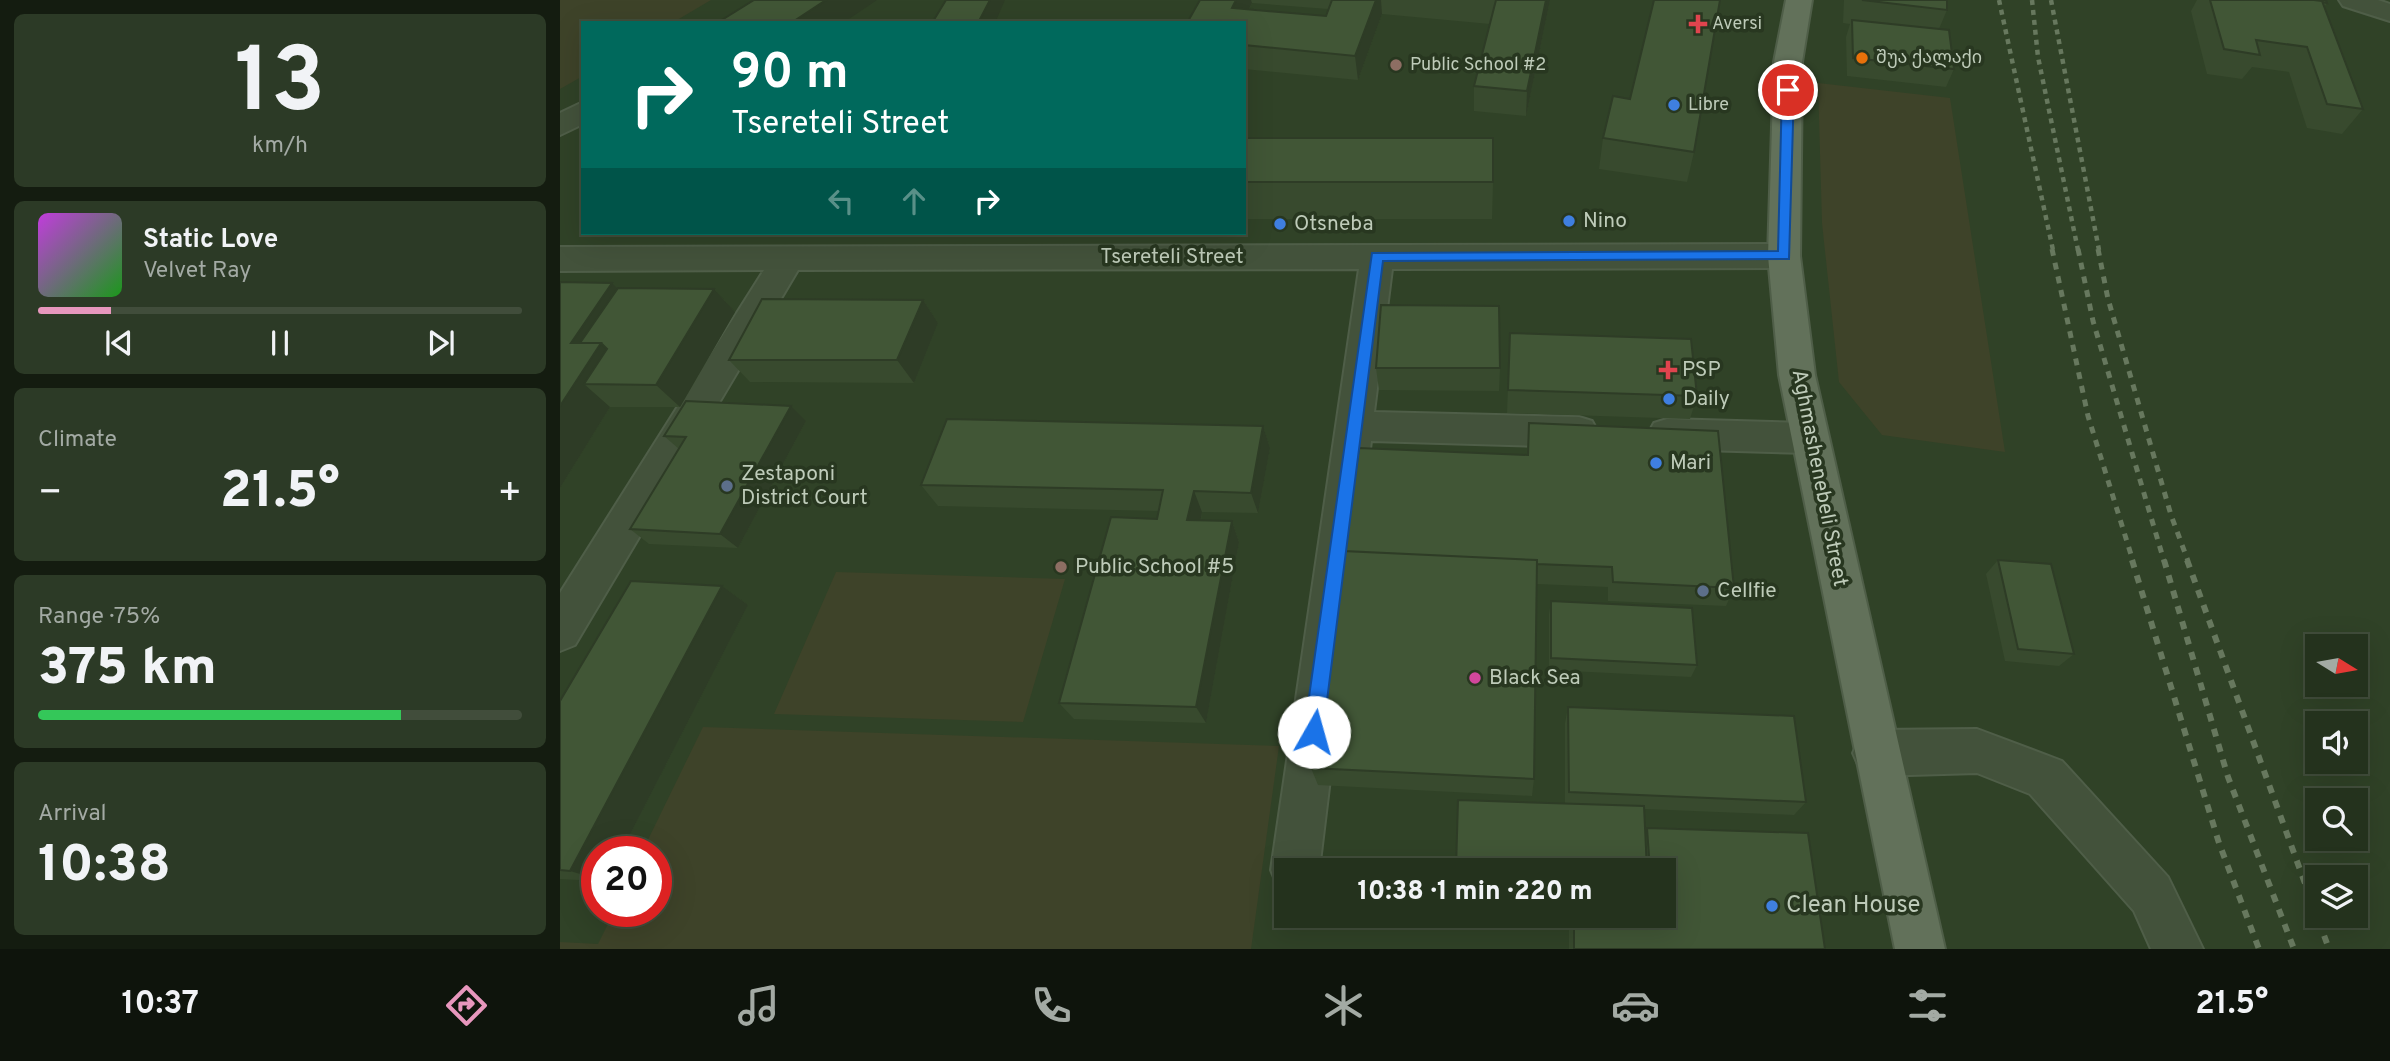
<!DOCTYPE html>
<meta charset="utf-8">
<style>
:root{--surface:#24321d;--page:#2c3a26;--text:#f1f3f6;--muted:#a3aaa4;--line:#414d3b;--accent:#e797bd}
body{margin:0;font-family:Overpass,"Noto Sans Georgian",sans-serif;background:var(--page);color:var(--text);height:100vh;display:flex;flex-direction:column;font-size:26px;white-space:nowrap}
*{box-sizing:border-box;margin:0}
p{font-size:23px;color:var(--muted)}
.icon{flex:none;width:38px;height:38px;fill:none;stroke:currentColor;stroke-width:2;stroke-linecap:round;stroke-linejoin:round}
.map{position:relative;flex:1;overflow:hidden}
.panel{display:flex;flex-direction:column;gap:14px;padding:14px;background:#141c10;width:560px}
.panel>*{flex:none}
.banner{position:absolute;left:21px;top:21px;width:665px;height:214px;border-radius:0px;box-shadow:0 7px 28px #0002,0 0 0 2px var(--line);background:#00695c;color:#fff;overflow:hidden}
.needle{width:46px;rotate:101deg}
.controls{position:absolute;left:1745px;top:634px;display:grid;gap:14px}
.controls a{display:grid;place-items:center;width:63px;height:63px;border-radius:0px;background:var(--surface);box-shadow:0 7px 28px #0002,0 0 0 2px var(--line);font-size:35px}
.speed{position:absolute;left:21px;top:836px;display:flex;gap:14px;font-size:35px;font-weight:700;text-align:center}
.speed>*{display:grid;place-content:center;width:91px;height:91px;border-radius:50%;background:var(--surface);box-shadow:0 7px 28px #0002,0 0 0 2px var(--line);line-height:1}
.speed .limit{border:10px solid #d22;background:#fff;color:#111}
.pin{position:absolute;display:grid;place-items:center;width:60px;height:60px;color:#fff;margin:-30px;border:4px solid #fff;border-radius:50%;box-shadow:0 2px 7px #0007}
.me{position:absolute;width:77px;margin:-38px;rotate:7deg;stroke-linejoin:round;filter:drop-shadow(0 0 5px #0008)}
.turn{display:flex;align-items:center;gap:24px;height:147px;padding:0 35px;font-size:32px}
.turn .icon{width:91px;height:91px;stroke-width:2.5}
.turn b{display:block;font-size:49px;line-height:60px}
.lanes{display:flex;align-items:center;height:66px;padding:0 35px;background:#0003;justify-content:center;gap:35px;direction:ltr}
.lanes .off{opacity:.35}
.big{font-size:52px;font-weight:800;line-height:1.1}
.panel .card{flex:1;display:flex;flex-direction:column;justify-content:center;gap:10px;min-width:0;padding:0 24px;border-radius:10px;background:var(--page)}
.panel .dial{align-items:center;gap:0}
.dial b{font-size:91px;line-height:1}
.song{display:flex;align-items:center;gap:21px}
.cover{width:84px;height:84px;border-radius:10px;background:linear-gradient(135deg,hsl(290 70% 55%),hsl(120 70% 35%))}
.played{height:7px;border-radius:4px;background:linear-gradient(90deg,var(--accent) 15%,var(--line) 15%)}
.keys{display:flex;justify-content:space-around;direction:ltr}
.heat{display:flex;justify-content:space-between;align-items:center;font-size:38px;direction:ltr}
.charge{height:10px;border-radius:5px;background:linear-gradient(90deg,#34c759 75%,var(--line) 0)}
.trip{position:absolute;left:714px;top:858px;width:402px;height:70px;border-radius:0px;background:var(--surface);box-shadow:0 7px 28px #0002,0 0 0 2px var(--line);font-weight:800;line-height:70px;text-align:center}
.menu{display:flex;height:112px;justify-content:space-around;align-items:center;background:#0e140c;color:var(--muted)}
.menu .icon{width:49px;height:49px}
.menu .selected{color:var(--accent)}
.menu b{font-size:32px;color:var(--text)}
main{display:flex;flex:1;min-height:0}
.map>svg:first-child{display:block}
</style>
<main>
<section class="panel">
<div class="card dial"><b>13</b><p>km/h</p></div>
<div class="card">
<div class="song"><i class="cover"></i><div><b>Static Love</b><p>Velvet Ray</p></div></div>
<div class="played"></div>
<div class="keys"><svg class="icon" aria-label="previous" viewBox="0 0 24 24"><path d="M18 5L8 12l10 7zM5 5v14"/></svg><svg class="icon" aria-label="pause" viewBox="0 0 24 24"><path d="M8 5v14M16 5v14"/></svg><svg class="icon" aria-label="next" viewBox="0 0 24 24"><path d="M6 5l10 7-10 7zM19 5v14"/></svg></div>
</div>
<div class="card"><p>Climate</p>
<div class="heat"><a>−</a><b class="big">21.5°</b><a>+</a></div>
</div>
<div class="card"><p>Range · 75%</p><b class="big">375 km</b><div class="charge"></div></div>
<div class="card"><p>Arrival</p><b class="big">10:38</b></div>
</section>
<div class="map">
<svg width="1830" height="949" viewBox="0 0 1830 949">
<rect width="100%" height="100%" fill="#304227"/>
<path fill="#3e4329" d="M0 0H151L112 23H23V76L0 89Z
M1258 83 1390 98 1445 452 1322 435 1279 382 1262 223Z
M276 572 505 579 463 722 214 714Z
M143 727 719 746 691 949H0V942L38 944 54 912H96V852H82Z"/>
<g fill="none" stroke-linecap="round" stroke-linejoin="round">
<defs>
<path id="minor" d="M1779 0H1818L1830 4V21L1783 6Z
M23 102V124L0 135V113Z
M1224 244 1236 248 1240 256 1236 264 1224 268 832 269 814 412 1019 417 1032 421 1038 432 1032 443 1019 447 811 441 759 870H726V891L718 887 711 870 799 269 238 270 15 645 0 651V593L204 270 0 271V247Z
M1107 419 1248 423 1261 427 1267 438 1261 449 1248 453 1107 449 1094 445 1088 434 1094 423Z
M1417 729 1502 761 1608 877 1643 949H1591L1574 911 1470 794 1417 773 1316 776 1300 769 1293 753 1300 737 1316 730Z"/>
<path id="major" d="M1226 0H1252L1242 62 1240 256 1255 375 1385 949H1335L1219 375 1208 256 1214 62Z"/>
</defs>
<use href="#minor" stroke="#4f5e48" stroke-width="4"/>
<use href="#major" stroke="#4f5e48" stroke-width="4"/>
<use href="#minor" fill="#43523b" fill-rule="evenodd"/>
<use href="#major" fill="#62715a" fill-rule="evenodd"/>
<path stroke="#67785e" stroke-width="4.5" stroke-dasharray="5 5" stroke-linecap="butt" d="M1439 0 1493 250
M1472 0 1478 57 1518 250
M1491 0 1539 250"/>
<path stroke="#67785e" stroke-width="5" stroke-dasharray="7 7" stroke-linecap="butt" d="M1492 249 1528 416 1573 561
M1518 249 1533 321 1604 561
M1538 249 1548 299 1611 515 1628 561"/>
<path stroke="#67785e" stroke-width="6" stroke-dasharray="8 8" stroke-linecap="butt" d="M1572 560 1659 843 1699 949
M1604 560 1668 777 1734 949
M1627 560 1769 949"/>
</g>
<path fill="#384a2e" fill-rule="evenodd" d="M640 0H990L966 116 914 111V86L930 24 822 14 798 80 684 69V23ZM692 3 768 9 766 16 689 10Z
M1284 0H1387V10L1379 29 1394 69 1386 87 1287 76 1286 37 1290 24 1283 23Z
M1637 0H1766L1767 3 1764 7 1803 109 1782 134 1747 128 1729 72 1692 67 1682 79 1647 74 1631 11Z
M684 138 933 182 932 219H684Z
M1043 138 1134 152 1127 182 1039 169Z
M0 282 58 288 154 289 175 312 120 407H50L0 488Z
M363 300 378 323 354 383 190 382 169 360Z
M950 333 1137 396 1130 419 947 413Z
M816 368H940L939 391 819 390Z
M246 421 178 548 89 544 70 529 119 449 104 436Z
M969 423 1174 588 1166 606 1048 601V587L977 584 974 779 972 796 758 785 751 768 784 551 967 455Z
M703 426 710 448 698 513 642 512 641 521H672L679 542 646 723 514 719 499 703 597 519 599 511 378 506 361 485Z
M1438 560 1514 654 1499 666 1445 661 1426 574Z
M162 586 188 605 61 852H37V881L0 879V701Z
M991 601 1137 665 1131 677 989 670V614Z
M1008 707 1246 802 1234 815 1084 809 1085 831 1087 828 1265 949H1009V930L1014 918 1083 921V915H1104V870H896L898 800 1005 803V723Z"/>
<path fill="#2e3c26" d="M266 0H317L283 23H231Z
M430 0H445L435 23H418Z
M676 0H691L692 3 682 23 672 8Z
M816 0H821L822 14 798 80 795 56Z
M986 0H990L966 116 967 91Z
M52 283 81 312 24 384 50 407 0 488V406L11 343Z
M154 289 175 312 120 407 96 385Z
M363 300 378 323 354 383 337 360Z
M231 406 246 421 178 548 160 534Z
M703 426 710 448 698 513 691 493Z
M634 491 642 512 637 540 627 520Z
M672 521 679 542 646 723 636 707Z
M162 586 188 605 61 852H37V879L10 871Z"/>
<path fill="#415636" stroke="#2e3c26" stroke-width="2" d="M194 0H266L231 23H157Z
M386 0H430L418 23H372Z
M640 0H676L672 8 766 16 772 0H816L795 56 684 45V23H627Z
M936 0H986L967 91 914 86Z
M1094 0H1160L1134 152 1043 138 1053 96 1070 99Z
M1302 0H1387V10Z
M1650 0H1754L1762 1 1803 109 1767 104 1747 47 1696 40 1700 55 1664 49Z
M1754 0H1766L1767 3 1763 2 1762 1Z
M1292 20 1389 30 1394 69 1293 58Z
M684 138H933V182H684Z
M0 282 52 283 11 343H41L0 406Z
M58 288 154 289 96 385 24 384 47 349 41 343H20Z
M202 299 363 300 337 360H169Z
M821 305 939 306 940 368H816Z
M950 333 1131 339 1137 396 948 390Z
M126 401 231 406 160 534 70 529 126 437 104 436Z
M387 419 703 426 691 493 634 491 627 520 672 521 636 707 499 703 551 517 597 519 603 490 361 485Z
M969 423 1158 431 1174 588 1053 582 1052 567 977 564V560L784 551 799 448 968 455Z
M782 551 977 560 974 779 751 768Z
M1438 560 1491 564 1514 654 1458 649Z
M71 581 162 586 10 871 0 870V701Z
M991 601 1132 608 1137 665 991 658Z
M1008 707 1234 716 1246 802 1009 792Z
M898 800 1084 806 1087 870 896 869Z
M1087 828 1248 833 1265 949H1014V918L1093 921 1092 915H1104V870H1090Z"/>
<path fill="#1a73e8" stroke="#114b97" stroke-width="2" d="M1228 86 1234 90 1229 259 823 261 763 732 760 738 754 741 747 738 744 732 812 253 1218 251 1222 90Z"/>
<g fill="#e0444e" stroke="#283720" stroke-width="2.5">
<path d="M1134.5 13.5h7v7h7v7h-7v7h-7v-7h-7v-7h7z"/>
<path d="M1104.5 359.5h7v7h7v7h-7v7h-7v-7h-7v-7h7z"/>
</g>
<circle fill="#e8710a" stroke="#283720" stroke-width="2.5" cx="1302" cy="58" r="7"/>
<g fill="#8d6e63" stroke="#283720" stroke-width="2.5">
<circle cx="836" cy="65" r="7"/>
<circle cx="501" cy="567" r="7"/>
</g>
<g fill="#3f7fe0" stroke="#283720" stroke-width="2.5">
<circle cx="1114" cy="105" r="7"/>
<circle cx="1009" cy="221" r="7"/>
<circle cx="720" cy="224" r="7"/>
<circle cx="1109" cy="399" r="7"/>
<circle cx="1096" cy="463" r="7"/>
<circle cx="1212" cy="906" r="7"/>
</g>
<g fill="#5c6f8a" stroke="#283720" stroke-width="2.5">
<circle cx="167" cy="486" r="7"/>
<circle cx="1143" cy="591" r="7"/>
</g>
<circle fill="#d1479c" stroke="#283720" stroke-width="2.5" cx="915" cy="678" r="7"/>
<g text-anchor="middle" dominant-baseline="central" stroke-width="7" stroke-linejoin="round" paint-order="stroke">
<g font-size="18" fill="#becbb9" stroke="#283720" text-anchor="start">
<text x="1152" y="24">Aversi</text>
<text x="1316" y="58">შუა ქალაქი</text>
<text x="850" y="65">Public School #2</text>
<text x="1128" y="105">Libre</text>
</g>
<g font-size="21" fill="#becbb9" stroke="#283720" text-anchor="start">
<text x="1023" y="221">Nino</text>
<text x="734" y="224">Otsneba</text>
<text x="1122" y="370">PSP</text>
<text x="1123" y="399">Daily</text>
<text x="1110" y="463">Mari</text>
<text x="181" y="474">Zestaponi<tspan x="181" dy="24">District Court</tspan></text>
<text x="515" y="567">Public School #5</text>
<text x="1157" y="591">Cellfie</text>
<text x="929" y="678">Black Sea</text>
</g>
<g font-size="21" fill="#becbb9" stroke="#283720">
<text x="612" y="257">Tsereteli Street</text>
<text transform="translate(1259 478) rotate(79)">Aghmashenebeli Street</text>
</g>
<g font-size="24" fill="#becbb9" stroke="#283720" text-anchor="start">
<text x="1226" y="906">Clean House</text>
</g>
</g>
</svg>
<div class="controls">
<a><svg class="needle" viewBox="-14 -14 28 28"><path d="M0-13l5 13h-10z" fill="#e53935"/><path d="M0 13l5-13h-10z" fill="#a3aaa4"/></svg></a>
<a><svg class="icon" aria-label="sound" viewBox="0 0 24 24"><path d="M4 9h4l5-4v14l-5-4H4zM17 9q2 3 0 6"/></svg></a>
<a><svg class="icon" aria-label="search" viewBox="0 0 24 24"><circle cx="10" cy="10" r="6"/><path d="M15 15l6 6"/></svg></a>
<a><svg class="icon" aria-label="layers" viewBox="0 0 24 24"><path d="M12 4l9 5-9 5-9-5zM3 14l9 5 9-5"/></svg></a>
</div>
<div class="speed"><div class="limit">20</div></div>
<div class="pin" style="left:1228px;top:90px;background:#d93025"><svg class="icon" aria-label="arrive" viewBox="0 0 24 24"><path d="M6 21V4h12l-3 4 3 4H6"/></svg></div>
<svg class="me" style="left:754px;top:732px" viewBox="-20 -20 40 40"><circle r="19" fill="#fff"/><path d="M0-13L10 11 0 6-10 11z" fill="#1a73e8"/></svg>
<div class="trip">10:38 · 1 min · 220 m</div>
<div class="banner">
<div class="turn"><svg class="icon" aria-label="right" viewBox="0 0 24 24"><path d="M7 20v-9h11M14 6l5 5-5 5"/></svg><div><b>90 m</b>Tsereteli Street</div></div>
<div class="lanes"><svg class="icon off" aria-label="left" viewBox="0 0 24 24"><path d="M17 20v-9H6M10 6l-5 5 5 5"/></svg><svg class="icon off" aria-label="ahead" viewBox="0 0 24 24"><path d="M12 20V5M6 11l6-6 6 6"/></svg><svg class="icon" aria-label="right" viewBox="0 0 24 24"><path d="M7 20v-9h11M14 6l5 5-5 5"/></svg></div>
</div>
</div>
</main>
<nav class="menu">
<b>10:37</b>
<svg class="icon selected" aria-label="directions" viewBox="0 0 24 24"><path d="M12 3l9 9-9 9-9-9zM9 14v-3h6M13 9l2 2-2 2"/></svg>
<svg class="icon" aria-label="music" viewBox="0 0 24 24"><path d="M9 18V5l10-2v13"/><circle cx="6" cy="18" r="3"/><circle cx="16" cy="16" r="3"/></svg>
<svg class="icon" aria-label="phone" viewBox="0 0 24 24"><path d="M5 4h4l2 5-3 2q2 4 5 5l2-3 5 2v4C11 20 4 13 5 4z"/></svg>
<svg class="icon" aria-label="climate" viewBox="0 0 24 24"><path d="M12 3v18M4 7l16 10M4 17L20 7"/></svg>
<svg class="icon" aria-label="car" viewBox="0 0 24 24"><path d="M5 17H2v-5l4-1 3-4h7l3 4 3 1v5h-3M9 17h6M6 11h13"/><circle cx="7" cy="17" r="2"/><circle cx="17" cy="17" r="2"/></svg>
<svg class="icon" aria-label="filters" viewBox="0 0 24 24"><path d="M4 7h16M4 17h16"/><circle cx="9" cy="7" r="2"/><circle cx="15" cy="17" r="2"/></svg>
<b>21.5°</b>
</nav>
